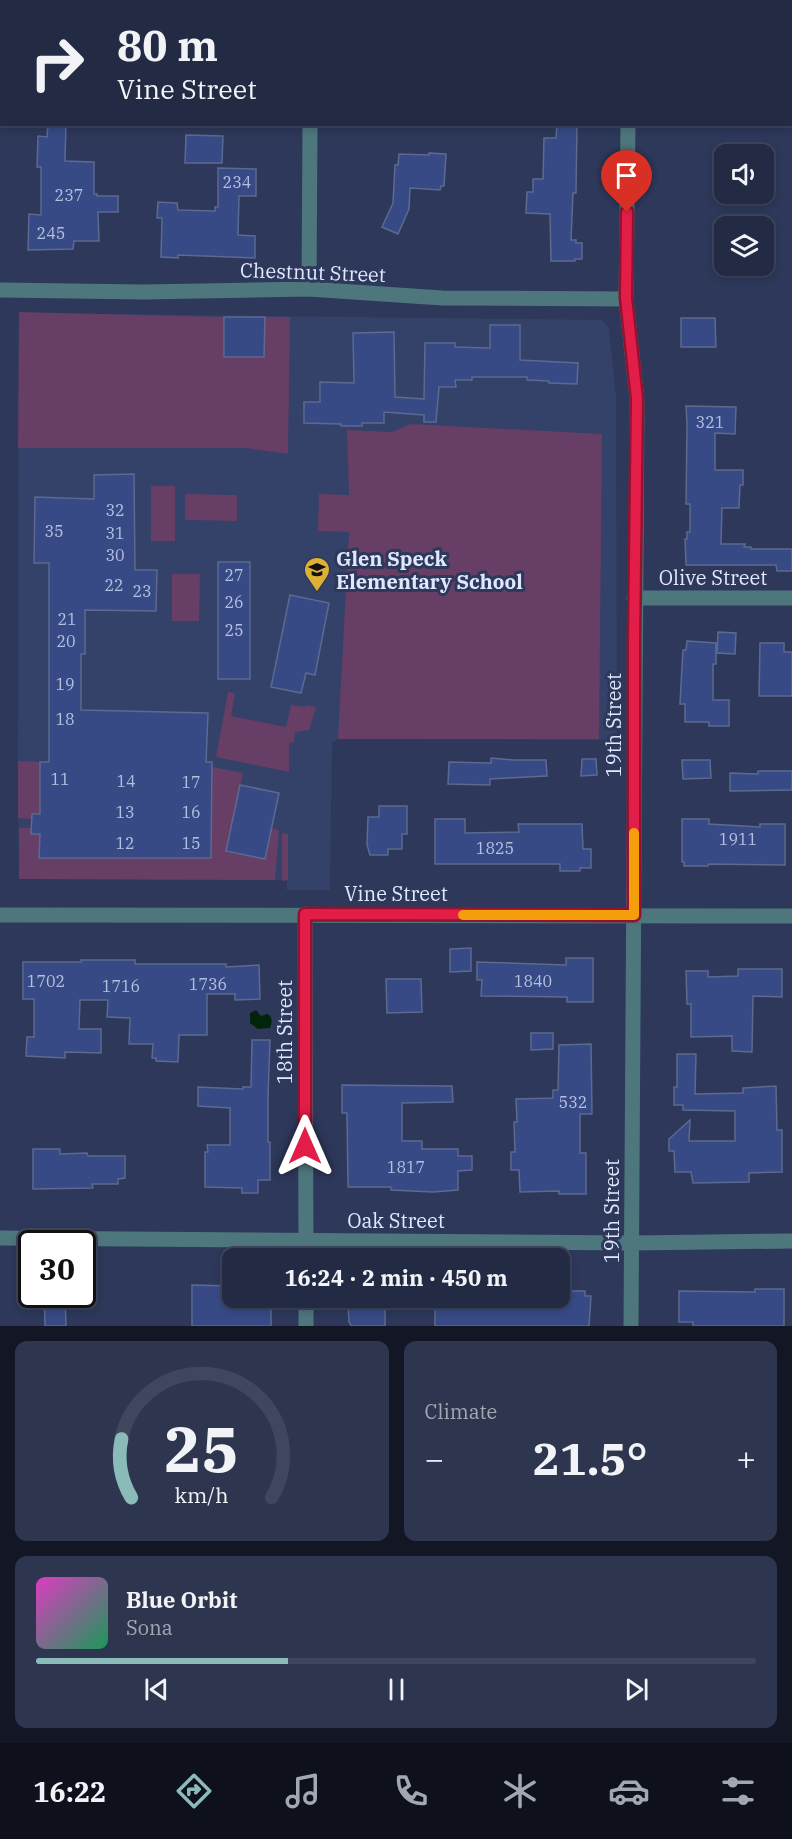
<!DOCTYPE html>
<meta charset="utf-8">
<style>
:root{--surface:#222a44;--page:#2e364f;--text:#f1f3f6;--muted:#a2a7b2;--line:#3f465d;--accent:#8bbbb9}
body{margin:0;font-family:"IBM Plex Serif",serif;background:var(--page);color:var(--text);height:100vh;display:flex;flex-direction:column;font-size:22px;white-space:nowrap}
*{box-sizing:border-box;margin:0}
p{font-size:20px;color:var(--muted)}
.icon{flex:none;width:33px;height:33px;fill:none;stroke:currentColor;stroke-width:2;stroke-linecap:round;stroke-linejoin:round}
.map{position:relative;height:1326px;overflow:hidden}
.drawer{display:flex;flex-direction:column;gap:15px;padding:15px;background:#131725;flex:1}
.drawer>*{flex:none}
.hud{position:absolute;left:0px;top:0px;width:792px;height:126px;box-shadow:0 3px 9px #0003,0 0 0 2px var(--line);background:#222a44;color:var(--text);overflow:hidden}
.tools{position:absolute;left:714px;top:144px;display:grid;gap:12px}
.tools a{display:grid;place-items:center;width:60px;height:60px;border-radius:12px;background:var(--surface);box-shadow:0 3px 9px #0003,0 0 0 2px var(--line);font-size:30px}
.speed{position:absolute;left:18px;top:1230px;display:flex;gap:12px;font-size:30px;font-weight:700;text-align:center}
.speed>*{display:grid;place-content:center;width:78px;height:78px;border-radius:50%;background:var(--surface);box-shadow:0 3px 9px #0003,0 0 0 2px var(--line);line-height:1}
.speed .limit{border:3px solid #111;border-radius:9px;background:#fff;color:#111}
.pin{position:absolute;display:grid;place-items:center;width:51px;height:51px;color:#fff;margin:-62px -26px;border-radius:50% 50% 50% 0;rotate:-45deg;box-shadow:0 0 6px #0007}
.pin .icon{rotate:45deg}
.me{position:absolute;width:66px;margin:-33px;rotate:0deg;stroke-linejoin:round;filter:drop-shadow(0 0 4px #0008)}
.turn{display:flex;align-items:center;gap:21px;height:126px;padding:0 18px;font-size:27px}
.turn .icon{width:78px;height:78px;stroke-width:2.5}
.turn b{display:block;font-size:42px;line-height:51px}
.big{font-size:45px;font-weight:700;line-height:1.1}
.drawer .widget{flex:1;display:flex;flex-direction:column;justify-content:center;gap:9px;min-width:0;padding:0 21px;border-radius:12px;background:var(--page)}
.drawer .dial{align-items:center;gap:0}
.dial svg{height:156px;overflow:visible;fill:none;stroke:var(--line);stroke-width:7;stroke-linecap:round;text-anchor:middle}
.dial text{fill:var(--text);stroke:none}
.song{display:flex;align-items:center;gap:18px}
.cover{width:72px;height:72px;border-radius:9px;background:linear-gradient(135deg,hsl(310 70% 55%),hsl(150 70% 35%))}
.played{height:6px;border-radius:3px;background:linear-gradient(90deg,var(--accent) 35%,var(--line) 35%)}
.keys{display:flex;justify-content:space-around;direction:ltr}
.heat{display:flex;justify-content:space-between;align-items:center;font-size:33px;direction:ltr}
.drawer .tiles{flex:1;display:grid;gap:15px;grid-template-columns:1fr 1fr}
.widget:last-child{grid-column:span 2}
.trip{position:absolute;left:222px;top:1248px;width:348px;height:60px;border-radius:12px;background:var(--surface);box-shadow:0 3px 9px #0003,0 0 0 2px var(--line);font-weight:700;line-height:60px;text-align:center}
.menu{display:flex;height:96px;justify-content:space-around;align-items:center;background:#0e111b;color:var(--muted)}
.menu .icon{width:42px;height:42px}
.menu .on{color:var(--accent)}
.menu b{font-size:27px;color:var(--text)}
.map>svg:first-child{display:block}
</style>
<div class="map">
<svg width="792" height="1326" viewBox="0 0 792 1326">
<rect width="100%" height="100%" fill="#2d385a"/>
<path fill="#344169" d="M19 313 602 320 609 328 616 397 617 740 338 739 332 743 330 890H287V880L19 879 18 761Z"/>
<path fill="#673e65" d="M19 312 224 317 225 357H264L265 317H290L288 454 246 448H18Z
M410 424 602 434 599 739H338L349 532 318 531 319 494 349 495 347 430 392 432Z
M151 486H175V541H151Z
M185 494 237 495V521L185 520Z
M172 574H200L199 621H172Z
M228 692 235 693 231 716 286 727 291 705 305 707V705L313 706 316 708 309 730 295 732 294 742 289 743V772L216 757Z
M18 761 40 762V814H32V819L18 818Z
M212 767 243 773 226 851 272 828 279 830 275 880 19 879V828H31L32 834H40V858H211Z
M282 833 288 834V880L282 881Z"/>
<path fill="#02240b" d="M256 1010 261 1016 267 1014C273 1017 272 1022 270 1028L258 1029 250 1023V1013Z"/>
<path fill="#374a86" stroke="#5c6a8f" stroke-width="1.5" d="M48 124H66L65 161 94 162V194H97V196H118V212H98L99 241H74L73 249 28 250 29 214 41 215V167H37L38 136 47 137Z
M557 124H577L576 193H573L571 240H576V243H582V259H575V261H551L550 214 526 213 527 192H533V179H543L544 138H556Z
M186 135 223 136 222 163H185Z
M429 153 446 154 444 186H441L440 190 410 188 409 209 398 234 382 227 393 203 395 165H398L399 154 429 155Z
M218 168 256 169V196H239L238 235 255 236V258L178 255V258L161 257 162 218H157L158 202 177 203 178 210 215 211V207H218Z
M224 317H265L264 357H224Z
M681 318H715L716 347H681Z
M490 325H520V360L578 363 577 384 549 383V381L527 380V377H472V380H455L456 387H439L436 422H424V415L384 412V423H362V426H341V424L304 423V402H320V382L354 383 353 333 394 332 395 397 424 399 425 343H455V347L490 348Z
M686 406 736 407 735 434 715 433V470H743V485H740L739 508H722L721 544H745L744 547H751V549H792V571H777L776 565H686L685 539H687V532H690V504H686L687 424Z
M134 474 135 570H157L156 611 85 610V654H81V710L208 713 206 762H212L211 858H39L40 834H31L32 814H40V762H49V563H34L35 497 94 499V475Z
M218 562H250V679H218Z
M290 595 329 603 315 675 306 673 301 693 271 687Z
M718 632 736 633 735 654 717 653Z
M687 641 716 643V664H713V700H729V726H709V722H685V704H680L681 684 683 650H686Z
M760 643H784V652H792V696H759Z
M491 758 513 760H546L547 776 490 779V785L448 784 449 762 491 763Z
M582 759H596L597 775 581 776Z
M682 760H710L711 778 683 779Z
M758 771H792V790L730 791V773L758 774Z
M240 785 279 793 265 859 226 851Z
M379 806H407V834H402V849H388V855H370L367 845 368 817H379Z
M435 819H465V833L519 832 518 824H582L583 849H591V868H580V871H560V864H435Z
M682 819H709V824L760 827V824H785V865L709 864 708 866H684V862H682Z
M471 948V971L450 972V949Z
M566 958H593V1002H567V997L481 996 482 980H477V962L566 965Z
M81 960H135V964H226V967L259 965 260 999 235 1000V994H207V1035H179L178 1062 156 1061V1058H152L153 1044H129L130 1018 107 1017 108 1000H80L79 1029H101V1053L65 1052V1058L26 1056 27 1037H34V999H23V962H81Z
M738 969H782V997L753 996 752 1052 732 1051V1036L691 1037V1004H687L686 971H708V977L738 976Z
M386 979H421L422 1012 387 1013Z
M531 1033H553V1049L531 1050Z
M252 1040H270L268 1098V1142H270V1180H258V1193H242V1188L205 1187V1152H208L207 1145H230V1108L198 1106V1087L243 1089V1087H251Z
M591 1044 592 1114H580V1153H586V1194H559V1191L520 1192 519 1170H511V1152H515L514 1122H517L516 1099 553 1098V1090H558L559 1045Z
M677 1054H696L695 1094 743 1093V1088L776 1086 777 1130H782V1172L749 1173V1182L693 1183 691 1172H675L674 1151H669V1139L690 1120 689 1141H735V1111L683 1110V1105H674V1087H677Z
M342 1085 452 1086 453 1102 402 1103V1141H422V1149H458V1156H472V1170L458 1171V1190L433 1192 391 1190V1187H348L347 1113H342Z
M33 1149H60V1154L87 1153 88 1156H125V1178L118 1179V1184H92L93 1188 33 1189Z
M192 1285 232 1286V1298H271V1326H192Z
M755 1289H784V1326H693V1322H679V1291L755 1292Z
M564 1291H585V1296H591L589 1326H435V1298H564Z
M44 1294H65L66 1326H45Z
M348 1305H385V1326H351L350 1323 349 1322Z"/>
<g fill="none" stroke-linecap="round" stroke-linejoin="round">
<path stroke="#4e767d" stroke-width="15" d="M311 2V0
M629 2V0
M628 124 626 299 637 399 631 1326
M309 289 310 124
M0 290 144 292 309 289 442 298 626 299
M634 598H792
M305 914 306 1258
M0 915 792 916
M0 1238 632 1243 792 1241
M306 1298V1326"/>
</g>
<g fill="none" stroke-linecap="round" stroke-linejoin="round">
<defs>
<path id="route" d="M305 1146V914L634 915V641L637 399 626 298 627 212"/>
</defs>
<use href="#route" stroke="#92132f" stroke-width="15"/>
<use href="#route" stroke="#e11d48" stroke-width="10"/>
<path stroke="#f59e0b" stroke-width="10" d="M463 915H634V833"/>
</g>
<defs>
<symbol id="school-pin" viewBox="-11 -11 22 30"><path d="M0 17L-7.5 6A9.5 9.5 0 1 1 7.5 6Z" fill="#ddb133" stroke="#2d385a"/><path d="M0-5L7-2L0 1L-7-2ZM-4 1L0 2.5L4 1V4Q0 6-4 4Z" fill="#111"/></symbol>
</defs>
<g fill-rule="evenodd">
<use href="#school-pin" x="302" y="555" width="30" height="40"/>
</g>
<g text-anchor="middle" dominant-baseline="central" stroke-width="6" stroke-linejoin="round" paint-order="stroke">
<g font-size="16" fill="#b5c0df">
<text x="237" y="182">234</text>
<text x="69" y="195">237</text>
<text x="51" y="233">245</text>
<text x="710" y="422">321</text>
<text x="115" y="510">32</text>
<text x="54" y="531">35</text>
<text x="115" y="533">31</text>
<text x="115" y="555">30</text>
<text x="234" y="575">27</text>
<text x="114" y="585">22</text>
<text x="142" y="591">23</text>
<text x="234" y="602">26</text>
<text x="67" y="619">21</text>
<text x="234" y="630">25</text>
<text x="66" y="641">20</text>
<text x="65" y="684">19</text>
<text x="65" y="719">18</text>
<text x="60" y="779">11</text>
<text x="126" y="781">14</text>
<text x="191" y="782">17</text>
<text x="125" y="812">13</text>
<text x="191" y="812">16</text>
<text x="738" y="839">1911</text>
<text x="125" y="843">12</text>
<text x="191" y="843">15</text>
<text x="495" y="848">1825</text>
<text x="46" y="981">1702</text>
<text x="533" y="981">1840</text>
<text x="208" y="984">1736</text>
<text x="121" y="986">1716</text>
<text x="573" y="1102">532</text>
<text x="406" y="1167">1817</text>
</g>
<g font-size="20" fill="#dfe8fd" stroke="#2d385a">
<text transform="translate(313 272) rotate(2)">Chestnut Street</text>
<text x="713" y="577">Olive Street</text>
<text transform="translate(613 725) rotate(-90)">19th Street</text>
<text x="396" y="893">Vine Street</text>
<text transform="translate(284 1032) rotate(-90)">18th Street</text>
<text transform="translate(611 1211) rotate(-90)">19th Street</text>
<text x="396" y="1220">Oak Street</text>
</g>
<g font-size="20" font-weight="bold" fill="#dfe8fd" stroke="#2d385a" text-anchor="start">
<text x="336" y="558">Glen Speck<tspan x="336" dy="23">Elementary School</tspan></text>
</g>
</g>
</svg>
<div class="tools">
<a><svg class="icon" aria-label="sound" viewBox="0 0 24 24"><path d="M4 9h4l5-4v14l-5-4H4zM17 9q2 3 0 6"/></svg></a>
<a><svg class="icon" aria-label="layers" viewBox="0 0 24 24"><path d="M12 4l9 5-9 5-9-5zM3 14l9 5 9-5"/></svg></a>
</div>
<div class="speed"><div class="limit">30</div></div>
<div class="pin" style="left:627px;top:212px;background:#d93025"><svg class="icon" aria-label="arrive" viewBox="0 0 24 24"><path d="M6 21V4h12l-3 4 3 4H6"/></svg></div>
<svg class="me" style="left:305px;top:1146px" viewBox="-20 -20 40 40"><path d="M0-17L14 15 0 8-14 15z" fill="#e11d48" stroke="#fff" stroke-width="4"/></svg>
<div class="trip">16:24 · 2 min · 450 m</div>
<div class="hud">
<div class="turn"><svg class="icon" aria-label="right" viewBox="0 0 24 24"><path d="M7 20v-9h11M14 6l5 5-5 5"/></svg><div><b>80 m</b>Vine Street</div></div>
</div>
</div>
<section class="drawer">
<div class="tiles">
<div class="widget dial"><svg viewBox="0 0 100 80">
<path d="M14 69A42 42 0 1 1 86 69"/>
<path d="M14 69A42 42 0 0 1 9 39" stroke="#8bbbb9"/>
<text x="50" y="56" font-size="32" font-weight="700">25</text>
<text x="50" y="72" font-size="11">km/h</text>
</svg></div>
<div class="widget"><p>Climate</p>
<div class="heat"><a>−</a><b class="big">21.5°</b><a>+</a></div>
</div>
<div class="widget">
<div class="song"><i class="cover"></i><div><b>Blue Orbit</b><p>Sona</p></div></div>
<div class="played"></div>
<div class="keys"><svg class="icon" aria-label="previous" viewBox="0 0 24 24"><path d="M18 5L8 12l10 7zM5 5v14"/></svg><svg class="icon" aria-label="pause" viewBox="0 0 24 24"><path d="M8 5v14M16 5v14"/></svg><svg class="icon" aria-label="next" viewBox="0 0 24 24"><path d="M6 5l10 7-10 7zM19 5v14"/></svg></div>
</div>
</div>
</section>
<nav class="menu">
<b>16:22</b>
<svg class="icon on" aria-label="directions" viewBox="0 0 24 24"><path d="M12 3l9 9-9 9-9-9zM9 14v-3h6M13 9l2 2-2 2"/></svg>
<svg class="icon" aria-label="music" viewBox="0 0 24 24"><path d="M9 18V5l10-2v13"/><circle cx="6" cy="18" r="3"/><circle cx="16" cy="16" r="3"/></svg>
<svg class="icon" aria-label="phone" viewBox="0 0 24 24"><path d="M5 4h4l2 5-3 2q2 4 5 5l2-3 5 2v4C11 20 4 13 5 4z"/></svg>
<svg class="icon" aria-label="climate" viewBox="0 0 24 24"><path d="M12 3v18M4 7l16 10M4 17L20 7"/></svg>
<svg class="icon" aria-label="car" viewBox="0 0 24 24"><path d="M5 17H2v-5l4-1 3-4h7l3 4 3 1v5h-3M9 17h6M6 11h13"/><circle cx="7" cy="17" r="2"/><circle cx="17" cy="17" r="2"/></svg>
<svg class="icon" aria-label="filters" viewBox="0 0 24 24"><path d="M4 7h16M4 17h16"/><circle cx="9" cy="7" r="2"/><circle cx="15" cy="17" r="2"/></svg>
</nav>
